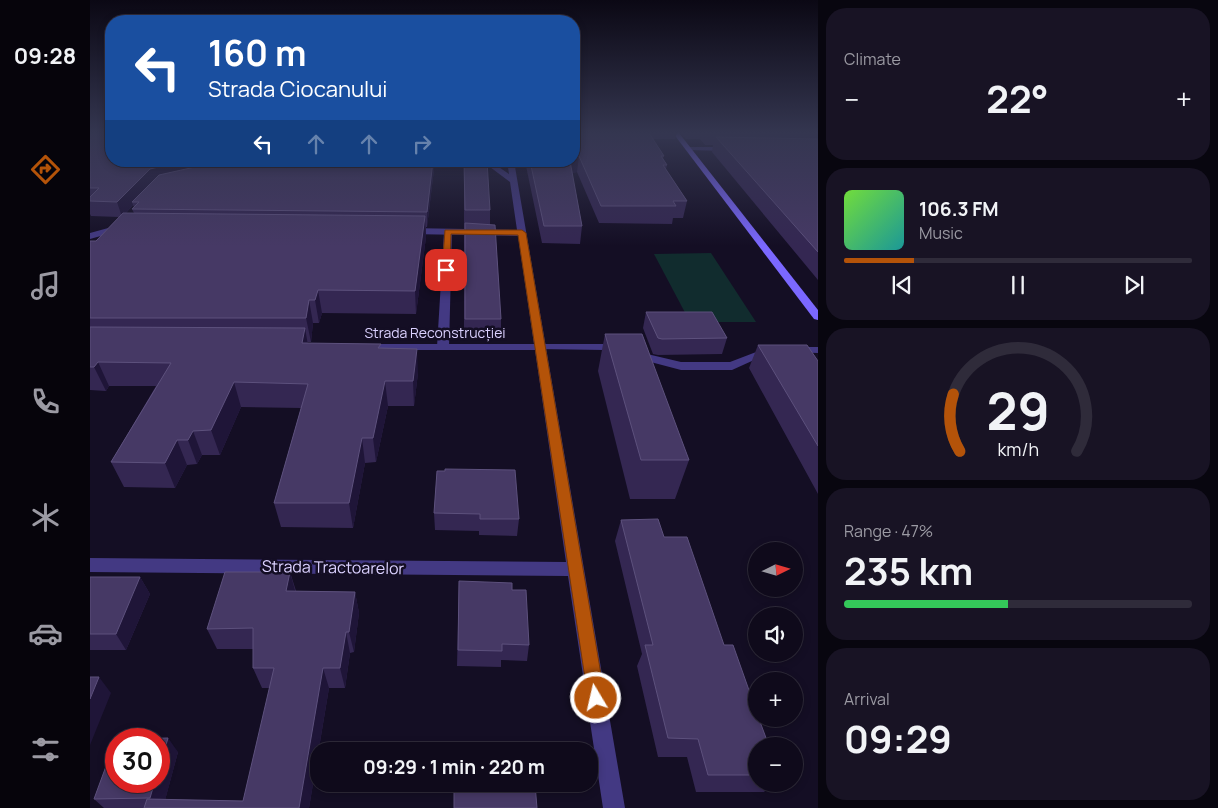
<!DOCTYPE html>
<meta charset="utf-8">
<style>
:root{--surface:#0f0a1b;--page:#181324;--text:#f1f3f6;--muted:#9b9aa3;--line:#2f2b3a;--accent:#b45309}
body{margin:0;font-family:Manrope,sans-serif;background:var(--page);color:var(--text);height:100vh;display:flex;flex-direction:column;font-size:19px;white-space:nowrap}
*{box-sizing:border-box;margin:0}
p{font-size:16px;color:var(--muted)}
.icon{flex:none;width:28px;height:28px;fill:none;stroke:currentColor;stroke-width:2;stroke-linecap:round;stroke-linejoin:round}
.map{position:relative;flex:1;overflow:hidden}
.sheet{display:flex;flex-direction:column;gap:8px;padding:8px;background:#08060f;width:400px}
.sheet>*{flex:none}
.banner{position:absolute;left:15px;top:15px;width:475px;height:152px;border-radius:20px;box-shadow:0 2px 8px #0003,0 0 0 1px var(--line);background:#1a4fa0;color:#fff;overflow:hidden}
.needle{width:32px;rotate:85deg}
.fabs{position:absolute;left:658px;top:542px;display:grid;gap:10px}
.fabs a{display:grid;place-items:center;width:55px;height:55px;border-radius:50%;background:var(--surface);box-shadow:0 2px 8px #0003,0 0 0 1px var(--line);font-size:25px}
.speed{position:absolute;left:15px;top:728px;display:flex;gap:10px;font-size:25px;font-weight:700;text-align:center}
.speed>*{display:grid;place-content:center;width:65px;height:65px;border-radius:50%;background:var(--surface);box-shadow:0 2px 8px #0003,0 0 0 1px var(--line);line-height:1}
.speed .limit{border:8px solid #d22;background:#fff;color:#111}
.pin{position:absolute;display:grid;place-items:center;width:42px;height:42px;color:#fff;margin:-21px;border-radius:10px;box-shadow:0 2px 8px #0006}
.me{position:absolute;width:55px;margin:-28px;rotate:351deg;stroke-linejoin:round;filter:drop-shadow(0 0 4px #0008)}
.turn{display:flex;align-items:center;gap:18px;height:105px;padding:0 20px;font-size:22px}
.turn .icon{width:65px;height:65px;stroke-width:2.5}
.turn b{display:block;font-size:35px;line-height:42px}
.lanes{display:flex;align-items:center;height:48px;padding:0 20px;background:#0003;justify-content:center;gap:25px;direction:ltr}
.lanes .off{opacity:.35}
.big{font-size:38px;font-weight:700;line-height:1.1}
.sheet .tile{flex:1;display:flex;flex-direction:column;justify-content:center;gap:8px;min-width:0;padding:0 18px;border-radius:20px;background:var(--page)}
.sheet .dial{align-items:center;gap:0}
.dial svg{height:130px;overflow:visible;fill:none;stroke:var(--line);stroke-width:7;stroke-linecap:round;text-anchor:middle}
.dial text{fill:var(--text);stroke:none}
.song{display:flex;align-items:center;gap:15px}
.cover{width:60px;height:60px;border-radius:8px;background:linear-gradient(135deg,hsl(100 70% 55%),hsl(180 70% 35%))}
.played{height:5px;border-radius:2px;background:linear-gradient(90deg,var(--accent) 20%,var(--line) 20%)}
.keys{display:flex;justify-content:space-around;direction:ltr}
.heat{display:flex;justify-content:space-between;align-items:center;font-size:28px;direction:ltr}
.charge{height:8px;border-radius:4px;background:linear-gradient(90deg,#34c759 47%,var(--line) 0)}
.trip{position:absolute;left:220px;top:742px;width:288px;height:50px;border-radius:20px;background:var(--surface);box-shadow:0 2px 8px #0003,0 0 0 1px var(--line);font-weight:700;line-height:50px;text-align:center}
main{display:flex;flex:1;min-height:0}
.tabs{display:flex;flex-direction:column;width:90px;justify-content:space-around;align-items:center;background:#06040b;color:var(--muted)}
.tabs .icon{width:35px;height:35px}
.tabs .on{color:var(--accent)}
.tabs b{font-size:22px;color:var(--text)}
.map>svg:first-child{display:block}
</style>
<main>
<nav class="tabs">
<b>09:28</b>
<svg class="icon on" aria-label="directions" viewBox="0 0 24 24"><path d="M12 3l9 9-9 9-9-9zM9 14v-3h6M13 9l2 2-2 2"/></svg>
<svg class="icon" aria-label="music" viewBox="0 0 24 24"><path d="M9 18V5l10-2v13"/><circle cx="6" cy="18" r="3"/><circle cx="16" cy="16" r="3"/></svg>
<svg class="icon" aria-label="phone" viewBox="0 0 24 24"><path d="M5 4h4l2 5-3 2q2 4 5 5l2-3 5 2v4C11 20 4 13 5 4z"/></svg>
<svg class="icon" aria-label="climate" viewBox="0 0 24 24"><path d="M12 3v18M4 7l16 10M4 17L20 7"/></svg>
<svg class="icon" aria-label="car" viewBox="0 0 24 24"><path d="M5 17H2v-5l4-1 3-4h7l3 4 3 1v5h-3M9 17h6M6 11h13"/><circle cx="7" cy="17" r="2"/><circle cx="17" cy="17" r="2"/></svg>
<svg class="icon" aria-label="filters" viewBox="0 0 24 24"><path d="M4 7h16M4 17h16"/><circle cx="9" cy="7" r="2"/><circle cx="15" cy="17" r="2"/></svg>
</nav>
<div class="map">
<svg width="728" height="808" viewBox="0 0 728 808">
<rect width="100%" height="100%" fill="#140e24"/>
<path fill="#112c2e" d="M621 253 666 322H600L564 254Z"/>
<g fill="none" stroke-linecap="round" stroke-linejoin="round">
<path fill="#433983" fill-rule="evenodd" d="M358 229 362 232 359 347 353 350 347 347 354 232Z
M451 344H515L591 362H640L674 349H682L684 351 642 370H591L515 350 447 349 445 347Z
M703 347H728V353L699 352 697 350Z"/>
<path fill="#433983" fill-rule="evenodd" d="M599 147H639L642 149 639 151 597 150 596 149Z
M392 161H400L419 174 417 161H424L535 808H513L478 576 0 572V558L476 562 445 350H275L269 347 275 344H444L428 236 319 234 315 231 319 228 427 230 420 182Z
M29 225 32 226V230L0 239V233Z"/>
<path fill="#7b68ff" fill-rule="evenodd" d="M583 133H589L728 310V320L724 319Z"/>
</g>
<path fill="#342752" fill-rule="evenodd" d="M0 133 21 161H345L337 227H336V237L326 314 232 313 229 323H223L221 342H217L218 344 291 348 328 373 324 406H298L286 462 275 463 263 528 191 527 184 503 211 408 151 407 130 455H112L107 464 97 465 85 488 34 487 21 462 66 386H19L16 391 0 390V241H6L29 217 1 216 0 214ZM43 205 44 207 42 209 44 213H36Z
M484 133H587L585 139H563L574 156 573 158 577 165 576 169 597 201 593 218H583L582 224 509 223 487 172 482 173 492 226 490 244 452 243 435 161H484Z
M590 133H728V280L622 152 623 145H615L610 139H596Z
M374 161 400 210V225L411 319V335L374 334Z
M556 312 637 338 632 354 568 355 563 354 553 328Z
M515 334 599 460 585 499H540L508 371Z
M668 345 728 361V494L659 368Z
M347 471 429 519 427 536 389 535V531L345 530 344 513Z
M531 520 574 537 666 746V784H681L674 792H606L597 757H568L547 666 552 654 525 541Z
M200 572 206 591 265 592 269 613 264 652 260 653 255 688H239L219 808H14L4 799 88 752 75 800 153 801 180 688H172L163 668V649H127L117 629Z
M0 577H50L60 594 36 650H0Z
M369 581 422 590 439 645 437 661 411 660V667L367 666Z"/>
<path fill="#1f1538" d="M489 156 487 172 478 174 479 161H484V157Z
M94 161H130L42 202 43 205 32 217 27 202 60 169Z
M343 161H345L337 227V212Z
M335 216 336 237 326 314 325 291Z
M228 290 232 313 229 323 225 300Z
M219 300 223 323 221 342 216 318Z
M215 328 219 351 212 343Z
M327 349 328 373 324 406 323 381Z
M8 362 19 386 16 391 4 367Z
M295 381 298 406 286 462 283 438Z
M144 382 151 407 130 455 121 430Z
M103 431 112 455 107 464 98 440Z
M272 438 275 463 263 528 259 503Z
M87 440 97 465 85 488 75 463Z
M200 572 206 594 196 591Z
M50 577 60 594 36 650 26 634Z
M265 592 269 613 264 652 259 632Z
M256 632 260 653 255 688 250 668Z
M233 668 239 688 219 808H209Z
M9 677 21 693 0 745V699Z
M78 738 88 752 73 808H69L60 798 65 781H69V769Z"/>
<path fill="#463965" stroke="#5d517d" d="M0 133H21V161H94L60 169 27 202 0 201V197L9 188H0Z
M484 133H559L574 156H571L577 165H573L597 201H583L586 206H511L489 156 484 157Z
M626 137 728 139V252Z
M132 161H343L337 212 42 209 49 202H42L69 175Z
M374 161H397L400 210H375Z
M440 161H480L492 226H454Z
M33 213 335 216 325 291 228 290 225 300H219L216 318H0V241H6Z
M375 223 405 225 411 319H375Z
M556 312H622L637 338 572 339 568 338Z
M0 327 215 328 212 343 291 344 288 348 327 349 323 381H295L283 438H272L259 503H184L218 384 144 382 121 430 103 431 98 440H87L75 463 21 462 81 363 8 362 4 367H0Z
M515 334H552L599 460H551Z
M668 345H717L728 361V446Z
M355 469 425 470 429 519H390V514L344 513 347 471H355Z
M568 519 574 537H597L634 645H643L666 710V719H669L679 746H666V775H618L608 739 578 738 555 645H563L531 520Z
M135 572H200L196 591 265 592 259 632H256L250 668H233L209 808H54L57 799 153 801 184 668H163V628L117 629Z
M0 577H50L26 634H0Z
M369 581 422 583V590H436L439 645 412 644V651L368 650Z
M0 677H9L0 699Z
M78 738 69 769V739H39Z
M26 739V781H65L60 798 4 799Z
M376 784H445L447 808H364V791H376Z"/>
<linearGradient id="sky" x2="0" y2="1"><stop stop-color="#0b0814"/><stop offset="0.54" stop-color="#343650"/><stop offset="1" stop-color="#343650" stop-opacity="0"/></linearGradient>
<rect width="728" height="246" fill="url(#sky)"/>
<path fill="#b45309" stroke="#753606" d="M355 230H432L436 233 515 698 512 704 506 706 500 704 498 698 428 235 361 234 360 270 356 273 352 270Z"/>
<g text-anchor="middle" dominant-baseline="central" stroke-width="5" stroke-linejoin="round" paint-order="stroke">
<g font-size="14" fill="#dbd1ff" stroke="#140e24">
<text x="345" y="332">Strada Reconstrucției</text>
</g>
<g font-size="16" fill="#dbd1ff" stroke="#140e24">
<text transform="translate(243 567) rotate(1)">Strada Tractoarelor</text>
</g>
</g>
</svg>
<div class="fabs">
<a><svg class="needle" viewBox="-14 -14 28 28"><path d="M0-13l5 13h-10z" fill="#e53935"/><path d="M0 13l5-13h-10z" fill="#9b9aa3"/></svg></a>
<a><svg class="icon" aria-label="sound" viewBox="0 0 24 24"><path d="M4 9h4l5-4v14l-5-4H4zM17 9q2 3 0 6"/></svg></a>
<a>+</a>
<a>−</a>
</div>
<div class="speed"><div class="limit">30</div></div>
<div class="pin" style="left:356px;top:270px;background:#d93025"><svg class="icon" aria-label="arrive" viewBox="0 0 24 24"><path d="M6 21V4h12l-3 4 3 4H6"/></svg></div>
<svg class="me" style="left:506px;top:698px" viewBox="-20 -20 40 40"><circle r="17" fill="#b45309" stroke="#fff" stroke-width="3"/><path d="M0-11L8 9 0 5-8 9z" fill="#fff"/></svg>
<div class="trip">09:29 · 1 min · 220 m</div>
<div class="banner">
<div class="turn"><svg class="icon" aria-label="left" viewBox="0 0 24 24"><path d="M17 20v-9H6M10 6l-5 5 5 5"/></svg><div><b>160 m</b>Strada Ciocanului</div></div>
<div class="lanes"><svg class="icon" aria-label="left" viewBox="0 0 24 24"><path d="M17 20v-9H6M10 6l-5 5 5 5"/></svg><svg class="icon off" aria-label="ahead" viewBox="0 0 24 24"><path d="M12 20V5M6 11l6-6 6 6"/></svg><svg class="icon off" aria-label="ahead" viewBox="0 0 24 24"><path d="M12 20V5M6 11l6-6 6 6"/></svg><svg class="icon off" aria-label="right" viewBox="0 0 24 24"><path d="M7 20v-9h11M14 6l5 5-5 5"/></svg></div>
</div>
</div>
<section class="sheet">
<div class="tile"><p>Climate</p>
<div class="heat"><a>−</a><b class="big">22°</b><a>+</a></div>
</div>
<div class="tile">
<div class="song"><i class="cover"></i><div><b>106.3 FM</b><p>Music</p></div></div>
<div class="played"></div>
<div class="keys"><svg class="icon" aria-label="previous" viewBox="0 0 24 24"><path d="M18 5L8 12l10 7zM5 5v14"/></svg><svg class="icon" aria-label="pause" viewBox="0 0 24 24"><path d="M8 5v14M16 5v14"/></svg><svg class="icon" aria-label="next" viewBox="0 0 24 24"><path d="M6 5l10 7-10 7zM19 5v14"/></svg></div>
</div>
<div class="tile dial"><svg viewBox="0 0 100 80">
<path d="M14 69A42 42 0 1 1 86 69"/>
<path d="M14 69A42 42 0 0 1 10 34" stroke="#b45309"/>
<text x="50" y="56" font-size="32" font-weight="700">29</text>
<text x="50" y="72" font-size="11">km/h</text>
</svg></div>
<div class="tile"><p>Range · 47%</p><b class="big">235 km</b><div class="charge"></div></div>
<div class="tile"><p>Arrival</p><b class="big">09:29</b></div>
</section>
</main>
